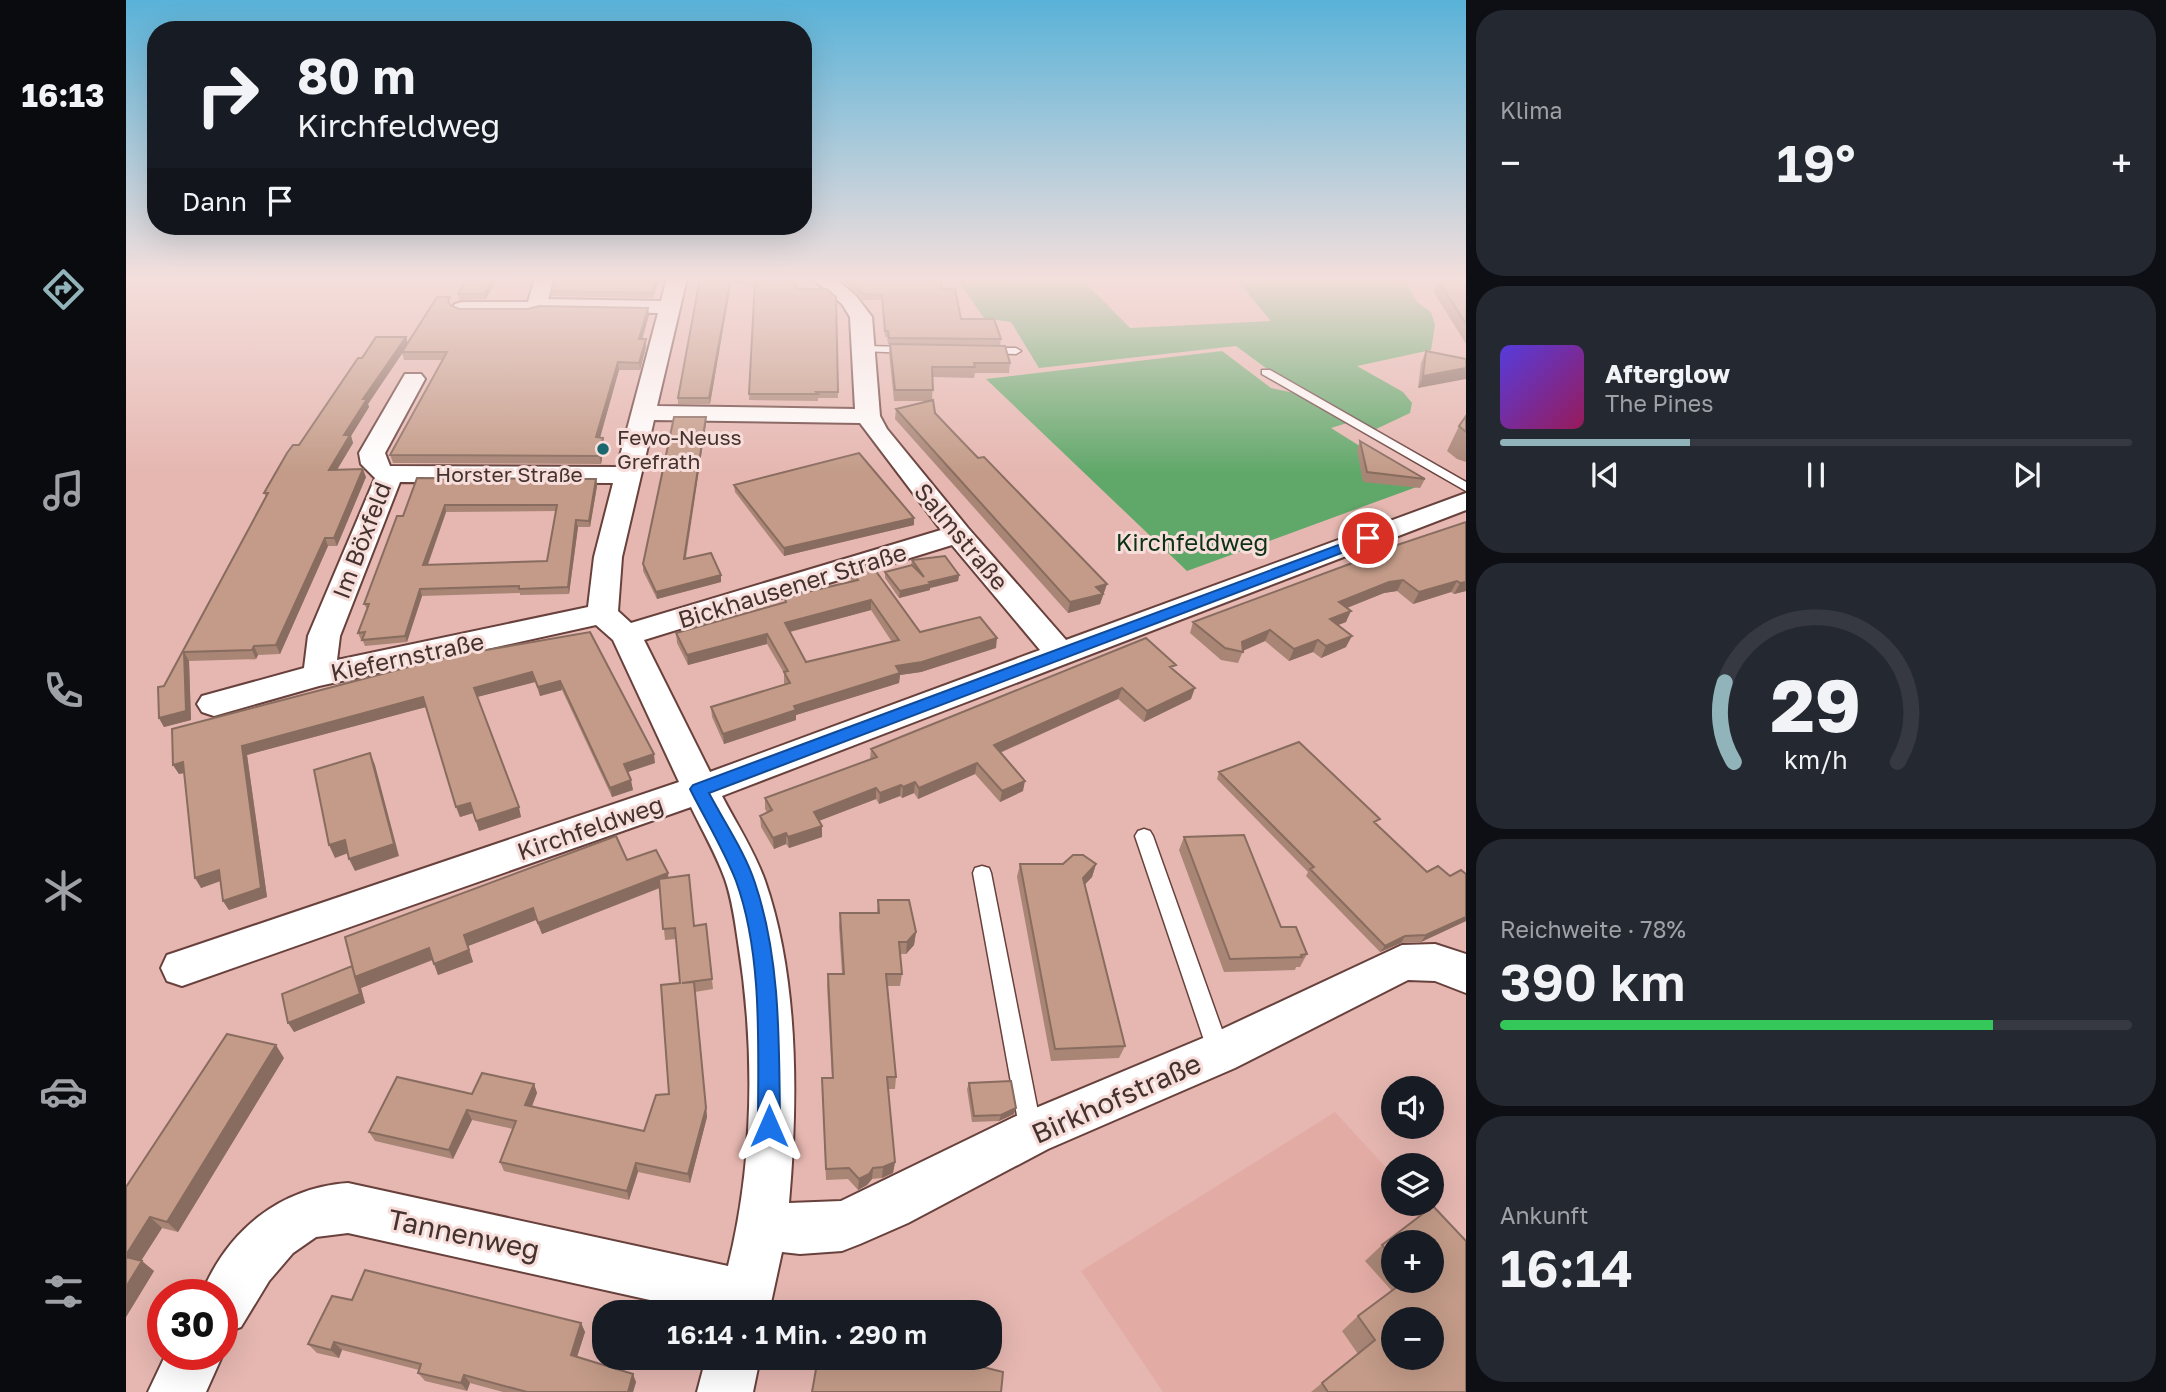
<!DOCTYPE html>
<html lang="de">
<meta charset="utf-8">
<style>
:root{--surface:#171b24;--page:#242831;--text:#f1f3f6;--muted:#9ea1a6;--line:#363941;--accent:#91b4ba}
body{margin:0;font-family:"Golos Text",sans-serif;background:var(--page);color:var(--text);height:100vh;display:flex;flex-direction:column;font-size:26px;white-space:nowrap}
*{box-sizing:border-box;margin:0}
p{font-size:23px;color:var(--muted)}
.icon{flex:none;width:38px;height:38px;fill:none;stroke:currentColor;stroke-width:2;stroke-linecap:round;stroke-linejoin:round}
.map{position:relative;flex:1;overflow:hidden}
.side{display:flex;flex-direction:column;gap:10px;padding:10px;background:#0d0f14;width:700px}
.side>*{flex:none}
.banner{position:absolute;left:21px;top:21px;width:665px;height:214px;border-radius:28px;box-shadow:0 7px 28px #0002;background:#171b24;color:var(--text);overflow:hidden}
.controls{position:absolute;left:1255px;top:1076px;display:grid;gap:14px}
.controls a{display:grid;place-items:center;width:63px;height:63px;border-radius:50%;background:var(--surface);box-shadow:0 7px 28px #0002;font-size:35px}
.speed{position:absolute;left:21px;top:1279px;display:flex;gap:14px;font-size:35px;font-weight:700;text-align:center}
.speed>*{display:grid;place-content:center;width:91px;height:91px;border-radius:50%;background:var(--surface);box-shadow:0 7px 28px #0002;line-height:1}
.speed .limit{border:10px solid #d22;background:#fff;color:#111}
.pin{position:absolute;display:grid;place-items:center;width:60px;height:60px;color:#fff;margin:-30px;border:4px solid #fff;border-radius:50%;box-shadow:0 2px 7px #0007}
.me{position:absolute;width:77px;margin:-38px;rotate:0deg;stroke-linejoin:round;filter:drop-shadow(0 0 5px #0008)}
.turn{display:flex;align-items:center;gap:24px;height:147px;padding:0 35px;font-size:32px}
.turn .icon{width:91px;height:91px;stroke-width:2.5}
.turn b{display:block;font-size:49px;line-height:60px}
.then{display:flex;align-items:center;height:66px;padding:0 35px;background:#0003;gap:14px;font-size:26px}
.big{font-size:52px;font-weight:600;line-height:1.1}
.side .card{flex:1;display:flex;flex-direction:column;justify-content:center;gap:10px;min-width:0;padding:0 24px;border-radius:28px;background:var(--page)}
.side .dial{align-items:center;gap:0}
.dial svg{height:182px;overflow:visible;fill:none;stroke:var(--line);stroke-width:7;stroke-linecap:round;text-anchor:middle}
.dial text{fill:var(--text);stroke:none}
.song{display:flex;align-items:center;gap:21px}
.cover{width:84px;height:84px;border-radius:10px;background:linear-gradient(135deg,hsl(250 70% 55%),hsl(330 70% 35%))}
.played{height:7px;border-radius:4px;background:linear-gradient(90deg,var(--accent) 30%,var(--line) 30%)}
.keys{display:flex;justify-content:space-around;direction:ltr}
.heat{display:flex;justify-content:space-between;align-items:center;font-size:38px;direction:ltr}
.charge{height:10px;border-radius:5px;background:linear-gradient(90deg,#34c759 78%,var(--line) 0)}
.trip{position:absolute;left:466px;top:1300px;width:410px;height:70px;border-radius:28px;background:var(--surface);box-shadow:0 7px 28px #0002;font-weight:600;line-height:70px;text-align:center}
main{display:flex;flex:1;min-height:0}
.menu{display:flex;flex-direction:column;width:126px;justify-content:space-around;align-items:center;background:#090b0e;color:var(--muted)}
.menu .icon{width:49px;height:49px}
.menu .active{color:var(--accent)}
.menu b{font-size:32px;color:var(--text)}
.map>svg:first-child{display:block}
</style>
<main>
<nav class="menu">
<b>16:13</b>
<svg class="icon active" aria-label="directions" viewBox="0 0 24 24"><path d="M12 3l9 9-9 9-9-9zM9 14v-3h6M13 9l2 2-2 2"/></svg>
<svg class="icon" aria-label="music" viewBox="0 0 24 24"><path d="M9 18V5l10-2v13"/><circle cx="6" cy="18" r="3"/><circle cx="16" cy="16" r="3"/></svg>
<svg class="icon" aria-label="phone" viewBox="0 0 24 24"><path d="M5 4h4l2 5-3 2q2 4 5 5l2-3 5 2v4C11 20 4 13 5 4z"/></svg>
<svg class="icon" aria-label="climate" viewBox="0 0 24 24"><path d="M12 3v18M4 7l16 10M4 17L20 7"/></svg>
<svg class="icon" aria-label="car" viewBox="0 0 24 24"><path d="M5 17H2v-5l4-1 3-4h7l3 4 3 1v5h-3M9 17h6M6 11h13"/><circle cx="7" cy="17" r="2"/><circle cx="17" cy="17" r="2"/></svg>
<svg class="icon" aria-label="filters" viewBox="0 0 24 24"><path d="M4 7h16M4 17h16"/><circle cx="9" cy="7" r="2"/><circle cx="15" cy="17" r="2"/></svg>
</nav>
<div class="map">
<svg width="1340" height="1392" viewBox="0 0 1340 1392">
<rect width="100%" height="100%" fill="#e6b7b1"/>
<path fill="#e2aba4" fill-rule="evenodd" d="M1209 1112 1267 1175V1204H1294L1340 1254V1392H1037L955 1271ZM1267 1242H1306V1281H1267ZM1267 1320H1306V1358H1267Z"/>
<path fill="#60a86a" d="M830 278H955L1004 328 1145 321 1109 278H1278L1291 302 1305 312 1309 325 1305 350 1231 366 1277 392 1286 403 1284 413 1248 430 1144 371 1110 346 913 368 885 322 858 318Z
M1096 351 1145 388 1168 393 1221 423 1205 428 1296 485 1061 571 860 379Z"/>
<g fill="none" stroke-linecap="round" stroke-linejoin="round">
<defs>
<path id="service" d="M738 346 785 347 790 350 785 353 734 351 733 349Z
M860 348H890L895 351 890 354 856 353V349Z
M1136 370H1144L1340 482V491L1136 374Z
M1018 829 1024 831 1027 836 1104 1052 1100 1059 1093 1062 1086 1059 1082 1052 1009 836 1012 831Z
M856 866 863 868 865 873 916 1132 913 1140 905 1143 897 1140 894 1132 847 873 849 868Z"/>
<path id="minor" d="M409 278H429L422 299 535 301 541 278H561L531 406 729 409 724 317 716 304 686 278H709L730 296 746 317 754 416 761 429 842 528 940 640 1340 493V510L596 796C610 823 629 852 639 881 673 979 672 1101 663 1203L715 1201 888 1117 1077 1038 1276 945 1309 944 1340 954V993L1309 981 1282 980 1109 1068 922 1149 782 1223 734 1244 716 1251 674 1254 656 1252 643 1312H578L222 1233 190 1237 167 1253 143 1281 115 1327 96 1334V1295H75C101 1231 153 1188 222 1183L602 1266C628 1162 629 1047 612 942 609 921 606 899 599 879 590 854 576 830 565 807L56 986 41 981 35 968 41 955 56 950 553 782 487 640 470 625 193 686 88 716 76 712 71 704 76 696 178 668 182 636 249 478 235 464 233 453 279 374H295L299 379 259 453 264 466 491 467 532 313 414 311 403 314H336L329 312 326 308 329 304 336 302H402ZM528 420 734 423 815 530 505 623 492 611 496 557ZM274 482 487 483 468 557 462 607 211 660 214 636ZM826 545 914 650 584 772 518 640Z
M96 1352 97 1354 80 1392H22L40 1354H96Z
M580 1358H634L627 1392H571Z"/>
</defs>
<use href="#service" stroke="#68413c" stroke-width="3"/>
<use href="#minor" stroke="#68413c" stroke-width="4"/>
<use href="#service" fill="#fff" fill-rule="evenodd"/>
<use href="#minor" fill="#fff" fill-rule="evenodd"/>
</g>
<path fill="#a88575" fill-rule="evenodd" d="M371 278 360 299 333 300 332 294Z
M429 278H533L527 298 426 296 425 291Z
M574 278H670V289L710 297 712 398H692V401L623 400 629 286 605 283 584 404H552V398Z
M720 278 816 289 835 319 875 339 874 345 762 344 761 337H759L756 300H736L720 284Z
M1312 280 1340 287V344L1307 291Z
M325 306 334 309 522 308 523 315 516 339H520V347L514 370H493L474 437 477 438 478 446 475 464 267 463 264 455 317 360H278L276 353 242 404 243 407 225 436 227 443 211 470 240 477 211 546H202L154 654 132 655 130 659 63 661 65 720 38 727 33 718 38 686 140 497 138 493 236 358 280 337 282 343Z
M764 344 884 363 883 373H849L848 378 807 377 806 400 809 413 828 433 981 584 974 604 942 613 769 419 770 409 804 401H768L763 354Z
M1300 351 1340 359 1292 388 1295 363Z
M1340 416V462L1331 459 1321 451 1333 426Z
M580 423 560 558 595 575V582L531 599 517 571V564Z
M1234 441 1299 479 1294 488 1237 482 1231 450Z
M291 478 470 479 471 486 464 527H452L443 594 394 595V593L296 596 281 642 239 646 236 639 235 640 232 633 241 609 238 604 277 516ZM430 511 421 561 302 565 320 512Z
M608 485 788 518V525L658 556 609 492Z
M1340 522V591L1328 594 1325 592 1287 604 1271 591 1258 593 1221 608 1220 622 1212 625 1220 647 1195 658 1187 652 1163 661 1139 641 1117 651 1112 663 1095 660 1064 633 1067 622 1233 561 1235 557Z
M786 560 833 575 832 581 804 588V590L773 598 759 578V572L785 565Z
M726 571 794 632 870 648 795 672 774 675 773 683 670 715V720L598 744 586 717 585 707 659 685 658 683V673L641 644 562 665 551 643 550 633 659 602V599L725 581ZM745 610 766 642 680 662 664 632Z
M464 632 529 763 502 772 507 790 486 797 436 690 414 696 409 682 351 697 395 817 353 831 347 813 334 817 300 707 121 755 141 897 103 910 97 901 95 881 75 888 58 773 53 774 47 765 349 652Z
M1048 670 1065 699 1018 722 992 699 874 753 897 791 874 802 849 774 792 799 788 793 776 798 774 796 753 804 750 799 693 821 696 826V837L663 848 660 844 648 849 635 827 634 816 641 812 639 809V798L744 759 745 749Z
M1093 772 1251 824 1301 872 1324 876 1340 874V921L1295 942 1275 943 1254 952 1180 876 1182 872 1091 779Z
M1058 837 1155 927 1181 954 1174 967H1170L1169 970 1098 972 1053 850Z
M501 860 542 878 568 926 580 924 587 989 569 992 581 1117 564 1183 512 1172 503 1200 378 1171 374 1162 387 1129 346 1120 327 1159 249 1141 243 1132 346 1094 408 1084 411 1093 406 1107 518 1131 543 1094 554 983 550 939 539 940 534 888 416 934 410 920 342 946 347 962 312 975 307 960 235 988 239 1003 168 1032 156 994Z
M894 864H970L966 877 958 885 999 1046 993 1058 925 1061 891 877Z
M752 900 790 932 788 945 780 954H774L776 974 774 986H761L770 1077 769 1089H762L769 1162 767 1173 756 1178 746 1179 741 1185 732 1190 722 1179 700 1180 696 1078H706L701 986 702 974H716L713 926 714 913H751Z
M158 1058 52 1232 36 1228 15 1261 28 1271 0 1317V1187Z
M843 1083 888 1114 873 1121 846 1122 841 1089Z
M1307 1206 1340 1392H1185L1232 1354 1216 1331 1232 1316 1266 1291 1239 1261 1256 1245ZM1267 1242 1306 1281H1267Z
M226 1300 455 1323 459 1332 451 1357 510 1382 507 1392H377L344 1383 341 1391 299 1381 292 1373 293 1370 216 1350 213 1358 191 1353 182 1344Z"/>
<path fill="#886c5f" d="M367 278H371L360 299 358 294Z
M531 278H533L527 298V293Z
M605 278V283L584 404 583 398Z
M522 308 523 315 514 347 513 339Z
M280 337 282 345 242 404 243 407 225 436 227 443 206 478 203 470 218 435 237 399Z
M520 339V347L514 370 513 363Z
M492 362 493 370 472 445 470 437Z
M1340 368V379L1292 388 1297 376Z
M580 417V423L558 565V559Z
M477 438 478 446 475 464 473 456Z
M237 469 240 477 211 546 208 538Z
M470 479 471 486 464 527 463 521Z
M319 505 320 512 299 572 297 565Z
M788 518V525L658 556V548Z
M450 520 452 527 443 594 442 587Z
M199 538 202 546 154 654 150 645Z
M595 575V582L531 599 530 592Z
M833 575 832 581 804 588V590L773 598 774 591 803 582Z
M1277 580 1271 591 1258 593 1208 613 1213 602 1263 582Z
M1331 581 1325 592 1287 604 1293 592Z
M1340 582V591L1328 594 1334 583Z
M981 584 974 604 942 613 944 602 970 587Z
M294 589 296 596 281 642 279 636Z
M745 600V610L659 633V623Z
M1225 611 1220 622 1199 630 1204 619Z
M1144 630 1139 641 1116 651V642Z
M641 634V644L562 665 561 655Z
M1226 636 1220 647 1195 658 1200 646Z
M871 638 870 648 795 672 774 675 773 683 670 715V720L598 744 597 734 770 666Z
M1192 640 1187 652 1163 661 1168 649Z
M128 646 132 655 130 659 126 650Z
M58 652 63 661 65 720 38 727 33 718Z
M406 672 409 682 351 697 348 688Z
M434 681 436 690 414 696 412 687Z
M996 688 992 699 866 756 868 745Z
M1069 688 1065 699 1018 722 1021 711Z
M297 697 300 707 121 755 141 897 103 910 97 901 116 746Z
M244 753 249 765 273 856 229 871 223 859Z
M528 754 529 763 499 773 498 764Z
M57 762 63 772 53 774 47 765Z
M851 763 849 774 792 799 793 788Z
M505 780 507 790 486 797 484 788Z
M899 781 897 791 874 802 876 791Z
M789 782 788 793 776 798 777 787Z
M775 785 774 796 753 804 754 793Z
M750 788V799L687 823 688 812Z
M344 803 347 813 334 817 330 807Z
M393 807 395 817 353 831 350 821Z
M696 826V837L663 848 662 837Z
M660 833V844L648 849 647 838Z
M219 840 225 852 209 858 203 845Z
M970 864 966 877 953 891 957 878Z
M93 870 99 879 75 888 69 878Z
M542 873 543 884 416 934 412 923Z
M407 908 410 920 342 946 347 962 312 975 308 964 338 935Z
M1340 917V921L1295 942 1300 935Z
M790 932 788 945 780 954 781 942Z
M1279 936 1275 943 1254 952 1259 946Z
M303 948 308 959 235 988 239 1003 168 1032 162 1023 226 966Z
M569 992 581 1117 564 1183 562 1174Z
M150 1045 158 1058 52 1232 41 1222Z
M408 1084 411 1093 402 1115 399 1105Z
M890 1108 888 1114 873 1121 875 1115Z
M341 1110 346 1120 327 1159 323 1150Z
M769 1162 767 1173 756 1178 757 1167Z
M510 1163 512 1172 503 1200 501 1191Z
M747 1168 746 1179 741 1185 732 1190 733 1179Z
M24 1217 36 1228 11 1267 0 1258V1255Z
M16 1261 28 1271 0 1317V1287Z
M455 1323 459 1332 449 1363 445 1355Z
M208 1342 216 1350 213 1358 205 1350Z
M507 1374 510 1382 507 1392H502Z
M338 1375 344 1383 341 1391 335 1383Z"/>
<path fill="#c39b88" stroke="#886c5f" stroke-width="2" fill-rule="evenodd" d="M341 278H367L358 294H332Z
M429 278H531L527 293 425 291Z
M574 278H605L583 398H552Z
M612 278H670V289H701L710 297 712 392H690L692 394H623L629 280Z
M720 278H814L816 289H829L835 319H868L875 339 763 338 762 331H759L756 295 737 294Z
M1314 278H1334L1340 287V324L1312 280Z
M311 297H324L322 301 325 306 334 309H402L413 306 522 308 513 339H520L513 363 492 362 470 437 477 438 473 456 264 455 321 352H276Z
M250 337H280L237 399H241L218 435H224L203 470 237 469 208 538H199L150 645 128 646 126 650 58 652 60 711 33 718 32 687 38 686 142 493H138L161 453 167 445H173L232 358H236Z
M764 344 879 346 884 363H848L849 367H806L807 390H769Z
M1300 351 1340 359V368L1297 376Z
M807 400 809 413 828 433 852 458 858 457 981 584 970 587 977 594 944 602 770 409Z
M1340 416V432L1333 426Z
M548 417H580L558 559 585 553 595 575 530 592 517 564Z
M1234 441 1299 479 1241 472Z
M733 453 788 518 658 548 608 485Z
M291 478 470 479 463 521 450 520 442 587 393 589V586L294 589 279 636 236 640 239 632 232 633 243 604H238L271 516H277ZM319 505H431L421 561 297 565Z
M1340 522V582L1334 583 1331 581 1293 592 1277 580 1263 582 1213 602 1225 611 1204 619 1226 636 1200 646 1192 640 1168 649 1144 630 1116 642 1117 652 1099 648 1067 622 1237 559 1235 557Z
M819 556 833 575 803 582 805 584 774 591 759 572 786 565 798 577 786 560Z
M744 563 794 632 854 617 871 638 796 662 770 666 774 673 668 706 670 710 597 734 585 707 664 683 658 672 662 671 641 634 561 655 550 633 660 602 659 599 672 594 732 580 726 571ZM745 600 773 640 680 662 659 623Z
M464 632 528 754 498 764 505 780 484 788 434 681 412 687 406 672 348 688 393 807 350 821 344 803 330 807 297 697 116 746 135 888 97 901 93 870 69 878 57 762 47 765 46 729 348 650 349 652Z
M1020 638 1050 665 1044 667 1069 688 1021 711 996 688 868 745 899 781 876 791 851 763 793 788 789 782 777 787 775 785 754 793 750 788 688 812 696 826 662 837 660 833 647 838 634 816 646 810 639 798 751 757 745 749Z
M1173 742 1254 819 1248 822 1301 872 1312 866 1324 876 1335 870 1340 874V917L1300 935 1279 936 1259 946 1184 869 1188 867 1093 772Z
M244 753 268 844 223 859 219 840 203 845 188 770Z
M1118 835 1155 927H1170L1181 954 1175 955 1176 957 1104 959 1058 837Z
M490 836 501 860 530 850 542 873 412 923 407 908 338 935 343 950 308 964 303 948 229 977 219 937Z
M947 855H957L970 864 957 878 999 1046 929 1049 894 864H937Z
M563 875 568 926 580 924 586 979 556 983 568 982 580 1108 562 1174 510 1163 501 1191 374 1162 390 1121 341 1110 323 1150 243 1132 271 1077 346 1094 356 1073 408 1084 399 1105 518 1131 530 1095 543 1094 535 985 554 983 549 928 537 929 533 879Z
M752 900H783L790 932 781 942H773L776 974H760L770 1077H761L769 1162 757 1167 747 1168 743 1174 733 1179 723 1168 700 1169 696 1078H707L702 974H718L714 913H753Z
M226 966 234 994 162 1023 156 994Z
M101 1034 150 1045 41 1222 24 1217 0 1255V1187Z
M885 1081 890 1108 875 1115 848 1116 843 1083Z
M1307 1206 1340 1241V1392H1202L1196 1383 1249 1340 1232 1316 1279 1281H1306V1242H1267V1258L1256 1245ZM1267 1320H1306V1358H1267Z
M0 1257 16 1261 0 1287Z
M239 1270 455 1323 445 1355 507 1374 502 1392H401L338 1375 335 1383 292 1373 295 1364 208 1342 205 1350 182 1344 206 1296 226 1300Z
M692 1358H821L877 1372 875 1392H686Z"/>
<linearGradient id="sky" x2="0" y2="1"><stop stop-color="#59b2d8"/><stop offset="0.59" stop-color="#f4dfdc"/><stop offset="1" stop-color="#f4dfdc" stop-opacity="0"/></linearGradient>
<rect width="1340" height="473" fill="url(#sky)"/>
<path fill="#1a73e8" stroke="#114b97" stroke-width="2" d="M1242 534 1249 538 1247 541 583 793C598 822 619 852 629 883 655 960 653 1045 654 1126L651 1134 643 1137 635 1134 632 1126C632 1048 637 955 610 881 598 850 579 819 564 789L567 785Z"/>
<circle fill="#1b6770" stroke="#f7dedb" stroke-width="2.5" cx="477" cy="449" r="7"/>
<g text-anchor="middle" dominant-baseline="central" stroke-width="6" stroke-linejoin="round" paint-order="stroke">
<g font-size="21" fill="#44322f" stroke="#f7dedb" text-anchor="start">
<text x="491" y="437">Fewo-Neuss<tspan x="491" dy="24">Grefrath</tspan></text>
</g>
<g font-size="21" fill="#44322f" stroke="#f7dedb">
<text x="383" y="474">Horster Straße</text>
</g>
<g font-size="24" fill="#44322f" stroke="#f7dedb">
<text transform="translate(836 536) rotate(50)">Salmstraße</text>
<text transform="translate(235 540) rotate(-69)">Im Böxfeld</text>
<text transform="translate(666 585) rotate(-17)">Bickhausener Straße</text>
<text transform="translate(281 656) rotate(-12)">Kiefernstraße</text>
<text transform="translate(464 827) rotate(-19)">Kirchfeldweg</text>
</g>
<g font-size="24" fill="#0c3214" stroke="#f7dedb">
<text x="1066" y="541">Kirchfeldweg</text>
</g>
<g font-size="28" fill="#44322f" stroke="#f7dedb">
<text transform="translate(990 1098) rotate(-24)">Birkhofstraße</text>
<text transform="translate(338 1234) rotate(12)">Tannenweg</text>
</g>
</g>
</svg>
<div class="controls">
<a><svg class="icon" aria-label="sound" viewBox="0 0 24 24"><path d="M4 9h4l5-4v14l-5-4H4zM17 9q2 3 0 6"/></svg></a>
<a><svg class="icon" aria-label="layers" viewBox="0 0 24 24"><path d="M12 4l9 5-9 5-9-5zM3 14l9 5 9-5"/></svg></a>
<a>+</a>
<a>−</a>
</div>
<div class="speed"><div class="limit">30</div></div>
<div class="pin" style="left:1242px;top:538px;background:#d93025"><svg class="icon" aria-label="arrive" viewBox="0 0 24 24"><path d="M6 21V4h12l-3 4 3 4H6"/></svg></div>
<svg class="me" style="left:643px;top:1126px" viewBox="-20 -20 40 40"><path d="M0-17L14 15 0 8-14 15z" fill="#1a73e8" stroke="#fff" stroke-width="4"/></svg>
<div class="trip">16:14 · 1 Min. · 290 m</div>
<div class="banner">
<div class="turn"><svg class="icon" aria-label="right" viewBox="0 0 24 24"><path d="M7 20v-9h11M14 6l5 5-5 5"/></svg><div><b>80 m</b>Kirchfeldweg</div></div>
<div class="then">Dann<svg class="icon" aria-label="arrive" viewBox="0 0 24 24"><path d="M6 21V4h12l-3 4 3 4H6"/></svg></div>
</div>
</div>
<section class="side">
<div class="card"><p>Klima</p>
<div class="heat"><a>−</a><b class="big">19°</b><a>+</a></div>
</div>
<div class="card">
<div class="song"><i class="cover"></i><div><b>Afterglow</b><p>The Pines</p></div></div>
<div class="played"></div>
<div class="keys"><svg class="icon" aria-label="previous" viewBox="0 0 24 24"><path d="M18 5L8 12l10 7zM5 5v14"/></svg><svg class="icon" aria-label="pause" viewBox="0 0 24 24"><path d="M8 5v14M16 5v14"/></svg><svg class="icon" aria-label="next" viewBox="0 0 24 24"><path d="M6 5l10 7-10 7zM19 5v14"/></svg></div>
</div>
<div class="card dial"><svg viewBox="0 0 100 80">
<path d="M14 69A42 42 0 1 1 86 69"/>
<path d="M14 69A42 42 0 0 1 10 34" stroke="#91b4ba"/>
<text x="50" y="56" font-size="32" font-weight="700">29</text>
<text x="50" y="72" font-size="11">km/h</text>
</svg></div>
<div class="card"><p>Reichweite · 78%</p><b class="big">390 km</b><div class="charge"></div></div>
<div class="card"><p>Ankunft</p><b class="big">16:14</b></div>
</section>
</main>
